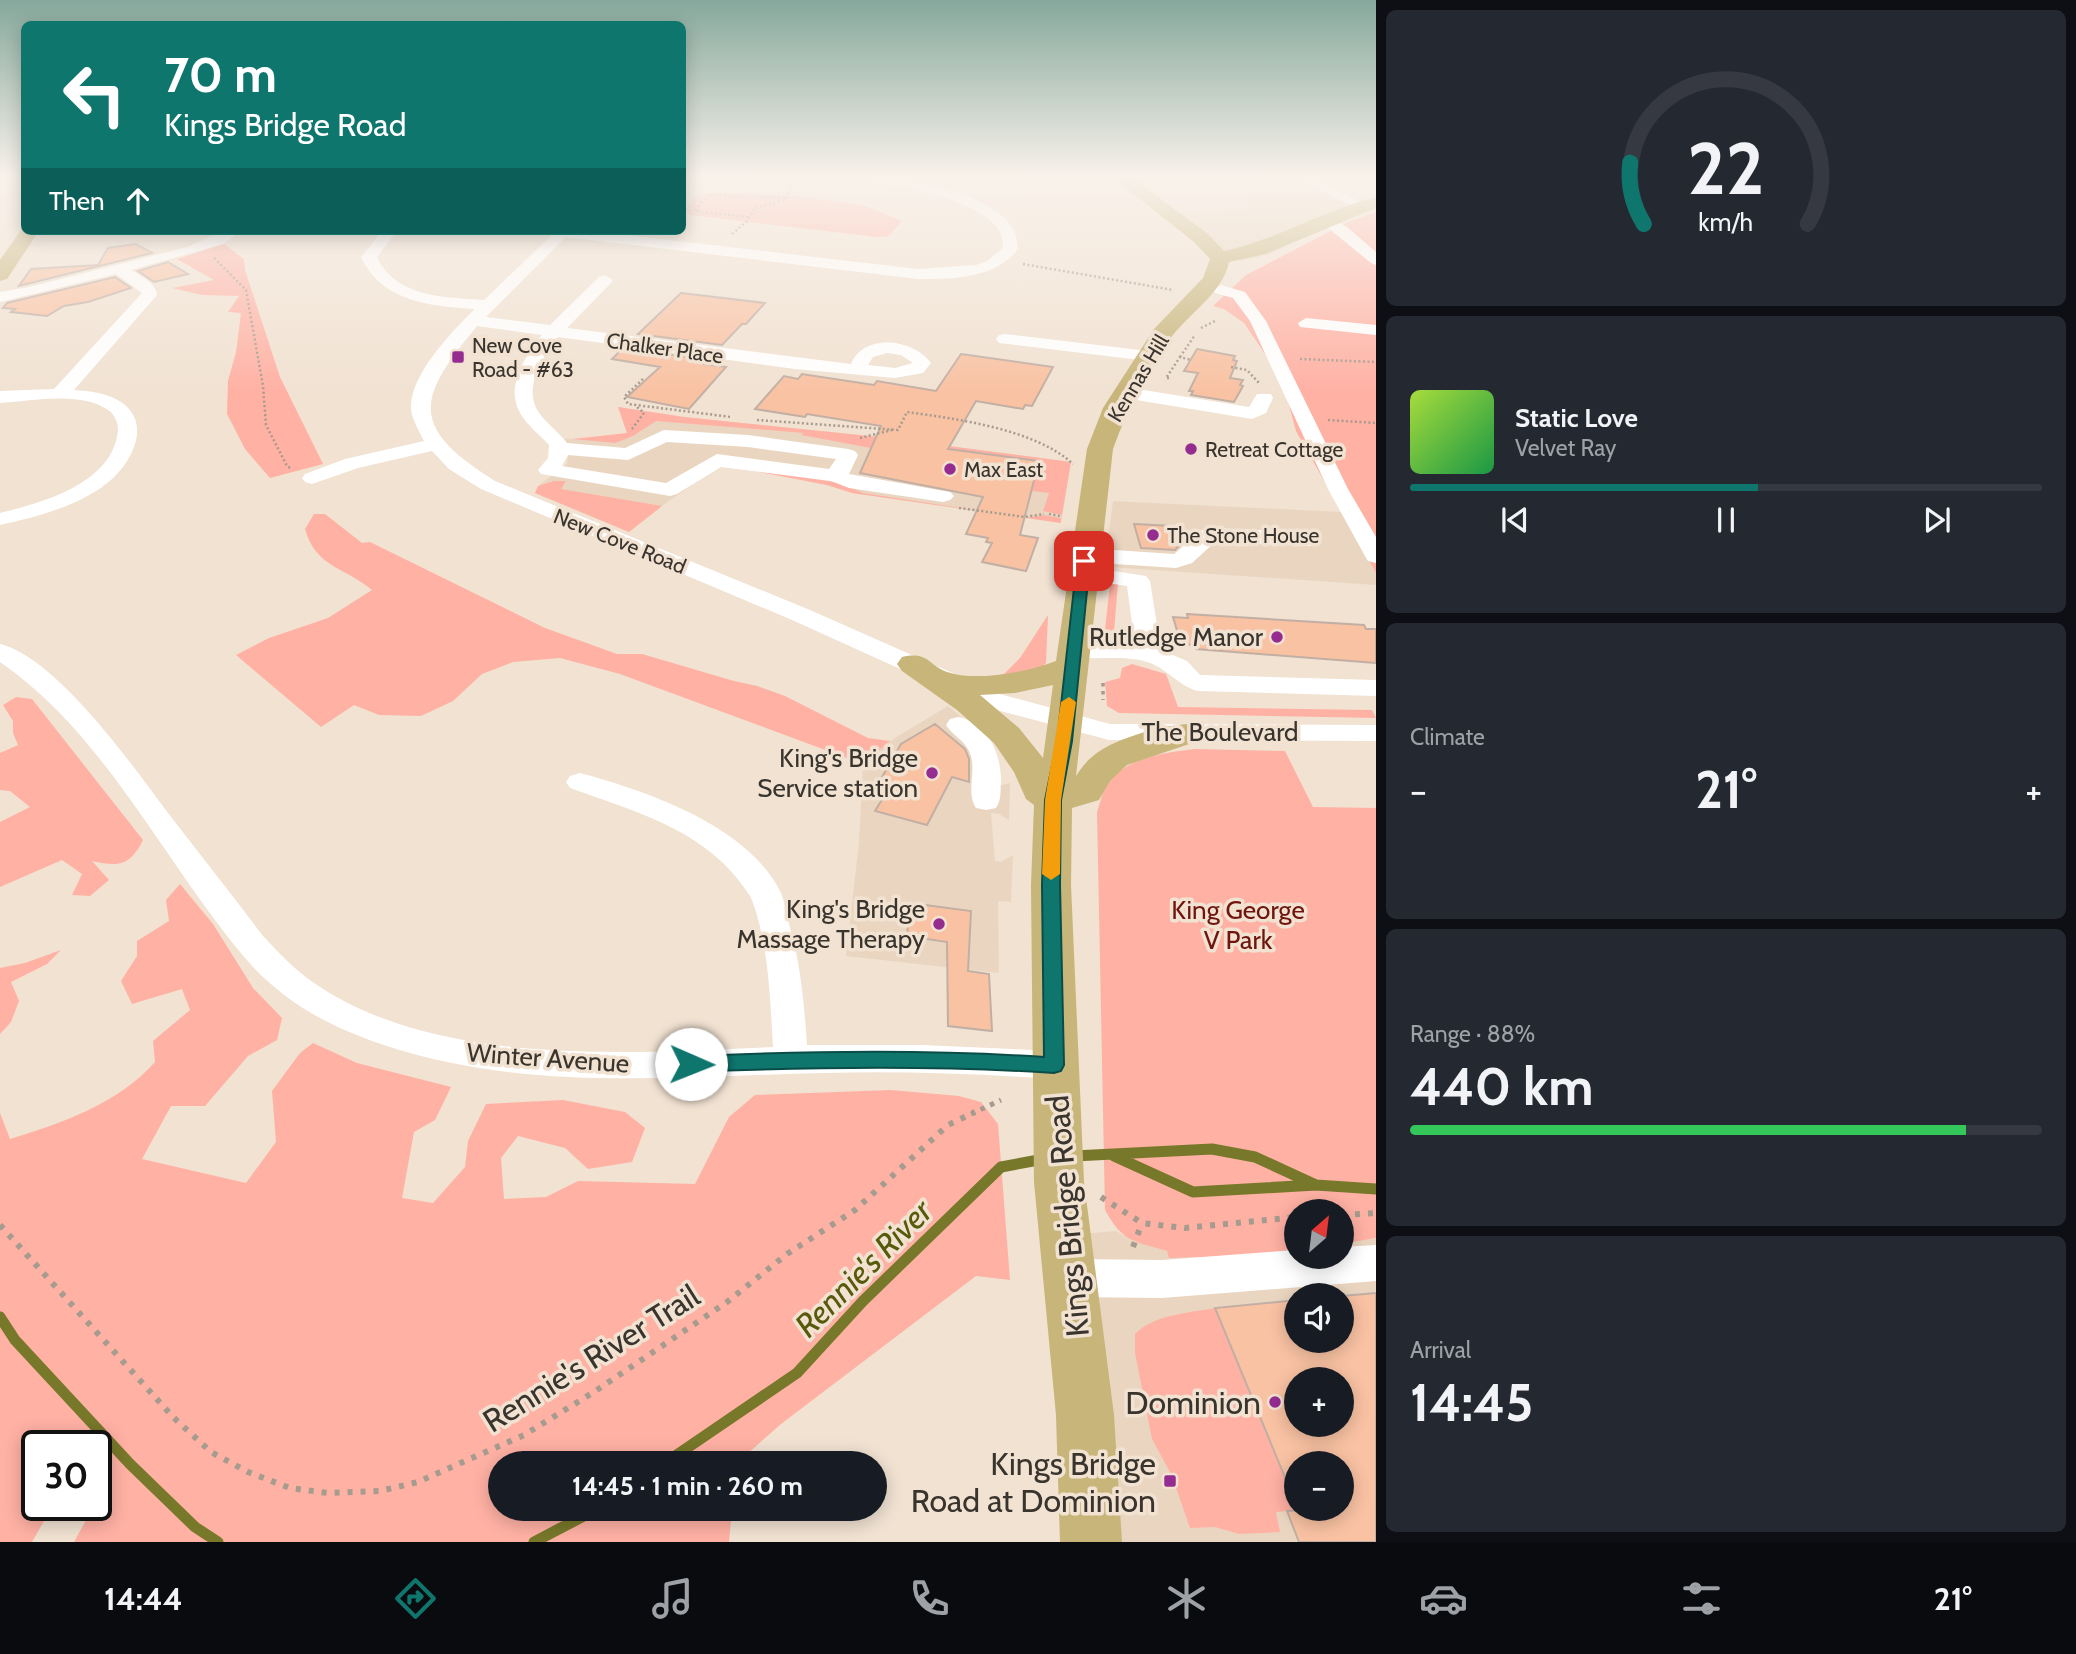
<!DOCTYPE html>
<meta charset="utf-8">
<style>
:root{--surface:#171b24;--page:#242831;--text:#f1f3f6;--muted:#9ea1a6;--line:#363941;--accent:#0f766e}
body{margin:0;font-family:Cabin,sans-serif;background:var(--page);color:var(--text);height:100vh;display:flex;flex-direction:column;font-size:26px;white-space:nowrap}
*{box-sizing:border-box;margin:0}
p{font-size:23px;color:var(--muted)}
.icon{flex:none;width:38px;height:38px;fill:none;stroke:currentColor;stroke-width:2;stroke-linecap:round;stroke-linejoin:round}
.map{position:relative;flex:1;overflow:hidden}
.panel{display:flex;flex-direction:column;gap:10px;padding:10px;background:#0d0f14;width:700px}
.panel>*{flex:none}
.hud{position:absolute;left:21px;top:21px;width:665px;height:214px;border-radius:10px;box-shadow:0 4px 18px #0003;background:#0f766e;color:#fff;overflow:hidden}
.needle{width:46px;rotate:28deg}
.buttons{position:absolute;left:1284px;top:1199px;display:grid;gap:14px}
.buttons a{display:grid;place-items:center;width:70px;height:70px;border-radius:50%;background:var(--surface);box-shadow:0 4px 18px #0003;font-size:35px}
.speed{position:absolute;left:21px;top:1430px;display:flex;gap:14px;font-size:35px;font-weight:700;text-align:center}
.speed>*{display:grid;place-content:center;width:91px;height:91px;border-radius:50%;background:var(--surface);box-shadow:0 4px 18px #0003;line-height:1}
.speed .limit{border:4px solid #111;border-radius:10px;background:#fff;color:#111}
.pin{position:absolute;display:grid;place-items:center;width:60px;height:60px;color:#fff;margin:-30px;border-radius:14px;box-shadow:0 4px 10px #0006}
.me{position:absolute;width:77px;margin:-38px;rotate:91deg;stroke-linejoin:round;filter:drop-shadow(0 0 5px #0008)}
.turn{display:flex;align-items:center;gap:24px;height:147px;padding:0 28px;font-size:32px}
.turn .icon{width:91px;height:91px;stroke-width:2.5}
.turn b{display:block;font-size:49px;line-height:60px}
.then{display:flex;align-items:center;height:66px;padding:0 28px;background:#0003;gap:14px;font-size:26px}
.big{font-size:52px;font-weight:700;line-height:1.1}
.panel .widget{flex:1;display:flex;flex-direction:column;justify-content:center;gap:10px;min-width:0;padding:0 24px;border-radius:10px;background:var(--page)}
.panel .dial{align-items:center;gap:0}
.dial svg{height:182px;overflow:visible;fill:none;stroke:var(--line);stroke-width:7;stroke-linecap:round;text-anchor:middle}
.dial text{fill:var(--text);stroke:none}
.song{display:flex;align-items:center;gap:21px}
.cover{width:84px;height:84px;border-radius:10px;background:linear-gradient(135deg,hsl(80 70% 55%),hsl(140 70% 35%))}
.played{height:7px;border-radius:4px;background:linear-gradient(90deg,var(--accent) 55%,var(--line) 55%)}
.keys{display:flex;justify-content:space-around;direction:ltr}
.heat{display:flex;justify-content:space-between;align-items:center;font-size:38px;direction:ltr}
.charge{height:10px;border-radius:5px;background:linear-gradient(90deg,#34c759 88%,var(--line) 0)}
.trip{position:absolute;left:488px;top:1451px;width:399px;height:70px;border-radius:35px;background:var(--surface);box-shadow:0 4px 18px #0003;font-weight:700;line-height:70px;text-align:center}
.menu{display:flex;height:112px;justify-content:space-around;align-items:center;background:#090b0e;color:var(--muted)}
.menu .icon{width:49px;height:49px}
.menu .selected{color:var(--accent)}
.menu b{font-size:32px;color:var(--text)}
main{display:flex;flex:1;min-height:0}
.map>svg:first-child{display:block}
</style>
<main>
<div class="map">
<svg width="1376" height="1542" viewBox="0 0 1376 1542">
<rect width="100%" height="100%" fill="#f1e2d2"/>
<path fill="#ead6c0" fill-rule="evenodd" d="M1333 193 1362 206 1271 254 1241 261 1220 258 1164 213 1250 208 1244 196Z
M618 407 684 417 879 437 1071 462 1061 523 852 493 827 485 722 464 662 506 629 532 535 493 538 486 567 464 569 450 564 439 601 438 627 433Z
M1113 501 1342 512 1376 573V585L1109 567V532Z
M948 706 984 735 994 787 1010 783 1009 820 999 814 991 813 995 861 1001 862 1013 855 1011 902 998 901 999 973 846 956 859 843 863 764 890 741Z
M1116 1231 1133 1241 1168 1251 1169 1258 1238 1256 1297 1249V1256H1342V1244L1376 1238V1542H1091L1068 1235ZM1297 1295H1342V1340H1297ZM1297 1379H1342V1424H1297ZM1297 1463H1342V1508H1297Z"/>
<path fill="#ffb1a4" d="M710 193 798 196 866 206 902 221 889 236 876 237 689 215 684 211 695 198Z
M1376 212V573L1296 431 1282 379 1244 323 1224 309 1213 306 1246 275 1350 221Z
M224 244 244 259 245 270 280 377 323 464 270 478 245 449 227 414 228 381 236 352 241 313 228 312 239 296 202 295 172 288 214 280 177 259Z
M618 407 684 417 879 437 1071 462 1062 515 1043 511 1049 493 1032 491 1039 461 871 448 801 435 804 433 656 421 633 436 615 443 573 439 627 433Z
M724 465 840 483 863 493 1026 518 1043 515 1061 518V523L852 493 827 485Z
M554 481H566L561 489 662 506 629 532 535 493 538 486Z
M314 514H325L362 543 370 542 545 628 617 654H642L734 681 757 686 785 696 868 738 890 741 863 764 620 674 560 658 513 662 482 674 453 701 421 716 379 715 354 705 321 727 236 655 269 638 328 618 372 590C345 567 316 568 305 529Z
M1110 584H1118L1114 631 1126 636 1125 642 1104 639Z
M1048 615 1046 663 1038 671 1001 677 1020 658Z
M1132 664 1166 674 1178 707 1372 710 1376 718 1119 713 1107 706 1105 682 1120 678 1122 668Z
M16 697 32 699 143 840C130 866 119 867 92 861L109 880 90 896 72 895 82 874 62 860 0 887V822L30 807 10 791 0 790V753L18 745 13 733V721L3 705Z
M1195 749 1285 751 1313 807 1376 808V1238L1342 1244V1211H1297V1249L1238 1256 1169 1258 1167 1251C1134 1241 1123 1243 1105 1210L1097 812C1100 804 1102 793 1106 786 1125 757 1164 753 1195 749Z
M180 884 213 924 253 988 282 1018 277 1040 248 1056 205 1106H171L142 1159 246 1183 276 1142 272 1091 300 1053 313 1043 357 1063 451 1087 435 1120 414 1132 402 1198 433 1203 465 1167 468 1141 486 1104 563 1100 625 1112 645 1128 632 1162 588 1169 565 1148 518 1136 501 1158 504 1199 546 1197 578 1181 695 1184 729 1117 755 1095 891 1090 959 1096 981 1102 998 1124 1010 1280 976 1276 781 1424 737 1463H500V1508L732 1509 729 1542H74L103 1489 96 1481V1446H37V1505H53L32 1542H0V1113L10 1139C62 1123 118 1104 155 1062L153 1041 190 1010 182 989 132 1004 121 981 137 956V941L169 921 166 900Z
M61 950 47 964 11 982 19 1001 11 1022 0 1034V968L25 963Z
M1215 1308 1299 1510 1276 1512 1280 1532 1239 1534 1215 1527 1190 1528 1172 1476 1152 1439 1135 1353V1334C1155 1314 1189 1313 1215 1308Z"/>
<g fill="none" stroke-linecap="round" stroke-linejoin="round">
<path stroke="#78782a" stroke-width="11" d="M1074 1156 1212 1149 1255 1157 1316 1185
M1114 1156 1193 1192 1316 1185 1376 1189
M0 1317 15 1340 130 1464 195 1527 218 1542
M665 1463 797 1373 863 1301 1001 1167 1044 1159
M534 1542 599 1508"/>
</g>
<path fill="#f9c2a3" stroke="#c2afa4" stroke-width="2" fill-rule="evenodd" d="M136 244 152 253 19 286 31 269 98 265 108 248Z
M168 262 188 274 154 282 138 271Z
M115 277 131 288 88 302 64 306 47 316 11 312 15 309 3 308 7 303Z
M681 293 765 303 746 324H742L722 345 638 334Z
M623 348 708 360 704 364 726 367 689 409 627 397 660 367 612 359Z
M1197 349 1235 356 1233 360 1237 361 1230 378 1243 380 1240 385 1243 386 1234 402 1191 395 1193 391H1189L1198 373 1184 371Z
M961 354 1053 367 1032 406 1025 405 1023 409 976 401 948 449 1039 461 1020 535 1038 538 1026 571 982 562 992 543 986 542 988 538 966 534 983 497 860 473 881 426 807 414 805 417 755 409 784 376 798 379 802 374 874 385 877 381 936 391Z
M1134 524 1173 526 1180 545 1175 550 1141 548Z
M1187 614 1364 625 1366 629H1376V663L1196 649 1195 645 1181 644 1173 617 1188 618Z
M935 724 965 749 969 759V782L952 777 927 825 875 811 886 793 875 789 901 744Z
M910 903 971 911 968 971 989 974 992 1031 948 1026 947 942 907 936Z
M1376 1293V1542H1299L1287 1511 1342 1508V1463H1297L1296 1504 1215 1308 1297 1300V1340H1342V1296ZM1297 1379H1342V1424H1297Z"/>
<g fill="none" stroke-linecap="round" stroke-linejoin="round">
<path stroke="#a69b8f" stroke-width="2.5" stroke-dasharray="2 2.5" stroke-linecap="butt" d="M748 217 695 211 708 195 787 198
M732 234 746 222 755 208 785 200 796 176
M214 258 246 290 263 386 266 425 287 466 292 469
M1023 264 1173 290
M1201 328 1215 321
M1180 357 1195 335
M1300 359 1376 362
M1231 367 1247 370 1259 383
M1169 378H1166L1180 357 1191 360
M643 379 624 397 628 404 731 417
M757 420 898 430 907 412C957 419 1035 429 1073 464
M1328 420 1376 423
M632 429 644 413 637 407
M860 438 892 430
M959 508 1025 517 1044 514
M1049 514 1060 516"/>
<path stroke="#a69b8f" stroke-width="3.5" stroke-dasharray="3.5 4.5" stroke-linecap="butt" d="M1103 683V700"/>
<path stroke="#a69b8f" stroke-width="5" stroke-dasharray="4.5 6" stroke-linecap="butt" d="M971 1114 1001 1100"/>
<path stroke="#a69b8f" stroke-width="6" stroke-dasharray="5 8" stroke-linecap="butt" d="M1101 1197 1142 1223 1185 1228 1297 1217
M1342 1215 1376 1213
M0 1225 173 1417 211 1452 248 1472 290 1488 328 1493 380 1491 418 1482 524 1435 594 1392 727 1302 787 1254 855 1210 948 1125 975 1112
M1133 1247 1142 1223"/>
<path fill="#fff" fill-rule="evenodd" d="M854 176C893 174 999 192 1015 233 1017 238 1017 244 1018 249 995 279 953 279 918 279L566 237 486 317 550 325 599 277 605 275 613 280 611 283 567 328 851 364C864 332 914 339 931 363L923 373 895 378 795 369 558 337C543 356 521 390 540 414 548 425 559 432 567 443L625 448 664 430 748 435 848 449 855 451 858 455 849 474 950 492 954 496 950 500 943 502 849 488 831 481 721 467 677 494 670 496 541 474 538 470 548 458 549 445C540 435 529 427 522 416 503 388 525 357 542 335L477 326C417 398 408 427 495 481L810 610 1000 694 1110 724 1376 725V741L1109 740 982 706 792 620 481 489 449 469 432 451 358 468 312 484 305 482 302 478 305 474 345 459 424 441C419 430 410 417 411 405 412 373 453 330 475 309 430 306 382 302 361 257L382 231H397L377 257C396 298 445 297 484 300L556 231H591L918 269 976 265 987 261 1003 248C1003 243 1002 236 1000 232 983 199 895 185 861 180ZM887 353 901 355 913 363 895 368 868 365 873 357ZM667 442 748 447 836 459 829 469 717 454 666 483 562 466 568 455 628 460Z
M1293 176H1310L1369 206 1367 209H1357Z
M1327 216 1347 227 1376 252V265L1371 263 1322 223 1320 220Z
M224 231H241L223 244 131 270C141 276 156 283 157 295L74 390C89 391 108 393 121 402 154 424 130 466 106 484 76 507 36 517 0 525V513C41 503 107 485 117 437 119 427 118 421 111 412 83 390 33 401 0 403V391L54 389 142 293 116 274 0 302V292L29 287 187 247Z
M1221 285 1245 292 1266 321 1348 489 1376 537V563L1368 561 1365 556 1328 489 1250 321 1233 298 1215 293 1213 290Z
M1306 318 1376 325V335L1300 327 1298 323Z
M1005 334 1148 351 1157 356 1148 361 999 343 996 339 999 335Z
M1125 387 1249 407 1257 394H1271L1273 398 1266 413 1252 419 1118 397 1116 393Z
M1210 528 1310 532 1318 534 1321 539 1318 544 1310 546 1215 542 1192 563 1176 568 1084 562 1076 560 1073 555 1076 550 1084 548 1174 554 1202 530Z
M1082 566 1146 576 1150 581 1161 650 1187 661 1200 675 1376 680V696L1198 691C1178 686 1167 668 1147 662 1121 654 1091 662 1065 655L1062 650 1065 645 1074 643 1135 646 1127 586 1074 578 1070 573 1074 568Z
M0 644C57 658 133 766 168 813 200 854 232 895 263 936 279 953 295 970 314 983 438 1068 629 1053 773 1047 770 998 769 947 752 900 749 893 744 888 740 882 699 828 631 810 570 788L566 782 570 776 580 773C647 791 749 826 781 893 785 903 787 914 789 924 801 965 804 1003 807 1045H922L1054 1051 1067 1055 1072 1065 1067 1075 1054 1079C978 1074 902 1071 826 1073 676 1076 529 1093 384 1045 333 1028 290 1006 253 967 167 870 109 737 0 662Z
M959 717C988 724 1001 753 1001 781 1000 791 1002 799 996 808L986 810 976 808C965 791 978 769 969 751 964 740 952 735 946 725L950 719Z
M1376 1245V1281L1162 1298 1071 1297 1057 1291 1051 1278 1057 1265 1071 1259 1162 1260 1297 1250V1256H1342V1247Z"/>
<path fill="#c7b57a" fill-rule="evenodd" d="M1111 176H1130L1208 234 1224 251C1277 240 1323 210 1376 197V208L1265 254 1229 262C1223 293 1188 314 1170 339 1145 372 1127 410 1113 449L1076 776C1083 765 1091 756 1103 749 1123 737 1176 720 1198 725L1203 733 1198 741 1127 765 1110 781 1099 800 1072 808 1071 885 1084 1182 1114 1415 1122 1542H1060L1056 1415 1034 1182 1031 885 1034 805 1026 799 1014 772 994 743 957 710 902 671 897 664 902 657C928 651 927 664 947 672 975 682 1028 672 1056 661L1087 449 1103 408 1154 329 1203 278 1210 259 1194 242ZM1053 685 1043 758 1019 728 980 695 1015 693Z
M23 227 24 231H39L7 279 0 281V260Z"/>
</g>
<linearGradient id="sky" x2="0" y2="1"><stop stop-color="#86a89c"/><stop offset="0.45" stop-color="#f9f2eb"/><stop offset="1" stop-color="#f9f2eb" stop-opacity="0"/></linearGradient>
<rect width="1376" height="392" fill="url(#sky)"/>
<path fill="#0f766e" stroke="#0a4d48" stroke-width="2" d="M1084 557 1090 561 1072 741 1061 800 1060 885 1064 1065 1061 1071 1054 1073C933 1065 812 1067 691 1072L684 1069 681 1064 684 1058 691 1056C809 1051 927 1049 1044 1057L1042 885 1045 800 1057 741 1077 561Z"/>
<path fill="#f59e0b" d="M1069 697 1076 702 1061 800 1060 874 1051 880 1042 874 1045 800 1061 702Z"/>
<g fill="#952d91" stroke="#f1e2d2" stroke-width="2.5">
<rect x="451" y="350" width="14" height="14" rx="3.5"/>
<circle cx="1191" cy="449" r="7"/>
<circle cx="950" cy="469" r="7"/>
<circle cx="1153" cy="535" r="7"/>
<circle cx="1277" cy="637" r="7"/>
<circle cx="932" cy="773" r="7"/>
<circle cx="939" cy="924" r="7"/>
<circle cx="1275" cy="1402" r="7"/>
<rect x="1163" y="1474" width="14" height="14" rx="3.5"/>
</g>
<g text-anchor="middle" dominant-baseline="central" stroke-width="7" stroke-linejoin="round" paint-order="stroke">
<g font-size="21" fill="#39342d" stroke="#f1e2d2" text-anchor="start">
<text x="472" y="345">New Cove<tspan x="472" dy="24">Road - #63</tspan></text>
<text x="1205" y="449">Retreat Cottage</text>
<text x="964" y="469">Max East</text>
<text x="1167" y="535">The Stone House</text>
</g>
<g font-size="21" fill="#39342d" stroke="#f1e2d2">
<text transform="translate(665 348) rotate(8)">Chalker Place</text>
<text transform="translate(1138 378) rotate(-59)">Kennas Hill</text>
<text transform="translate(620 541) rotate(22)">New Cove Road</text>
</g>
<g font-size="26" fill="#39342d" stroke="#f1e2d2" text-anchor="end">
<text x="1263" y="637">Rutledge Manor</text>
<text x="918" y="758">King's Bridge<tspan x="918" dy="30">Service station</tspan></text>
<text x="925" y="909">King's Bridge<tspan x="925" dy="30">Massage Therapy</tspan></text>
</g>
<g font-size="26" fill="#39342d" stroke="#f1e2d2">
<text x="1220" y="732">The Boulevard</text>
<text transform="translate(548 1058) rotate(4)">Winter Avenue</text>
</g>
<g font-size="26" fill="#6f150d" stroke="#f1e2d2">
<text x="1238" y="910">King George<tspan x="1238" dy="30">V Park</tspan></text>
</g>
<g font-size="32" fill="#39342d" stroke="#f1e2d2">
<text transform="translate(1067 1216) rotate(-95)">Kings Bridge Road</text>
<text transform="translate(591 1358) rotate(-32)">Rennie's River Trail</text>
</g>
<g font-size="32" fill="#39342d" stroke="#f1e2d2" text-anchor="end">
<text x="1261" y="1402">Dominion</text>
<text x="1156" y="1463">Kings Bridge<tspan x="1156" dy="37">Road at Dominion</tspan></text>
</g>
<g font-size="33" font-style="italic" fill="#585a0b" stroke="#f1e2d2">
<text transform="translate(863 1268) rotate(-45)">Rennie's River</text>
</g>
</g>
</svg>
<div class="buttons">
<a><svg class="needle" viewBox="-14 -14 28 28"><path d="M0-13l5 13h-10z" fill="#e53935"/><path d="M0 13l5-13h-10z" fill="#9ea1a6"/></svg></a>
<a><svg class="icon" aria-label="sound" viewBox="0 0 24 24"><path d="M4 9h4l5-4v14l-5-4H4zM17 9q2 3 0 6"/></svg></a>
<a>+</a>
<a>−</a>
</div>
<div class="speed"><div class="limit">30</div></div>
<div class="pin" style="left:1084px;top:561px;background:#d93025"><svg class="icon" aria-label="arrive" viewBox="0 0 24 24"><path d="M6 21V4h12l-3 4 3 4H6"/></svg></div>
<svg class="me" style="left:691px;top:1064px" viewBox="-20 -20 40 40"><circle r="19" fill="#fff"/><path d="M0-13L10 11 0 6-10 11z" fill="#0f766e"/></svg>
<div class="trip">14:45 · 1 min · 260 m</div>
<div class="hud">
<div class="turn"><svg class="icon" aria-label="left" viewBox="0 0 24 24"><path d="M17 20v-9H6M10 6l-5 5 5 5"/></svg><div><b>70 m</b>Kings Bridge Road</div></div>
<div class="then">Then<svg class="icon" aria-label="ahead" viewBox="0 0 24 24"><path d="M12 20V5M6 11l6-6 6 6"/></svg></div>
</div>
</div>
<section class="panel">
<div class="widget dial"><svg viewBox="0 0 100 80">
<path d="M14 69A42 42 0 1 1 86 69"/>
<path d="M14 69A42 42 0 0 1 8 42" stroke="#0f766e"/>
<text x="50" y="56" font-size="32" font-weight="700">22</text>
<text x="50" y="72" font-size="11">km/h</text>
</svg></div>
<div class="widget">
<div class="song"><i class="cover"></i><div><b>Static Love</b><p>Velvet Ray</p></div></div>
<div class="played"></div>
<div class="keys"><svg class="icon" aria-label="previous" viewBox="0 0 24 24"><path d="M18 5L8 12l10 7zM5 5v14"/></svg><svg class="icon" aria-label="pause" viewBox="0 0 24 24"><path d="M8 5v14M16 5v14"/></svg><svg class="icon" aria-label="next" viewBox="0 0 24 24"><path d="M6 5l10 7-10 7zM19 5v14"/></svg></div>
</div>
<div class="widget"><p>Climate</p>
<div class="heat"><a>−</a><b class="big">21°</b><a>+</a></div>
</div>
<div class="widget"><p>Range · 88%</p><b class="big">440 km</b><div class="charge"></div></div>
<div class="widget"><p>Arrival</p><b class="big">14:45</b></div>
</section>
</main>
<nav class="menu">
<b>14:44</b>
<svg class="icon selected" aria-label="directions" viewBox="0 0 24 24"><path d="M12 3l9 9-9 9-9-9zM9 14v-3h6M13 9l2 2-2 2"/></svg>
<svg class="icon" aria-label="music" viewBox="0 0 24 24"><path d="M9 18V5l10-2v13"/><circle cx="6" cy="18" r="3"/><circle cx="16" cy="16" r="3"/></svg>
<svg class="icon" aria-label="phone" viewBox="0 0 24 24"><path d="M5 4h4l2 5-3 2q2 4 5 5l2-3 5 2v4C11 20 4 13 5 4z"/></svg>
<svg class="icon" aria-label="climate" viewBox="0 0 24 24"><path d="M12 3v18M4 7l16 10M4 17L20 7"/></svg>
<svg class="icon" aria-label="car" viewBox="0 0 24 24"><path d="M5 17H2v-5l4-1 3-4h7l3 4 3 1v5h-3M9 17h6M6 11h13"/><circle cx="7" cy="17" r="2"/><circle cx="17" cy="17" r="2"/></svg>
<svg class="icon" aria-label="filters" viewBox="0 0 24 24"><path d="M4 7h16M4 17h16"/><circle cx="9" cy="7" r="2"/><circle cx="15" cy="17" r="2"/></svg>
<b>21°</b>
</nav>
